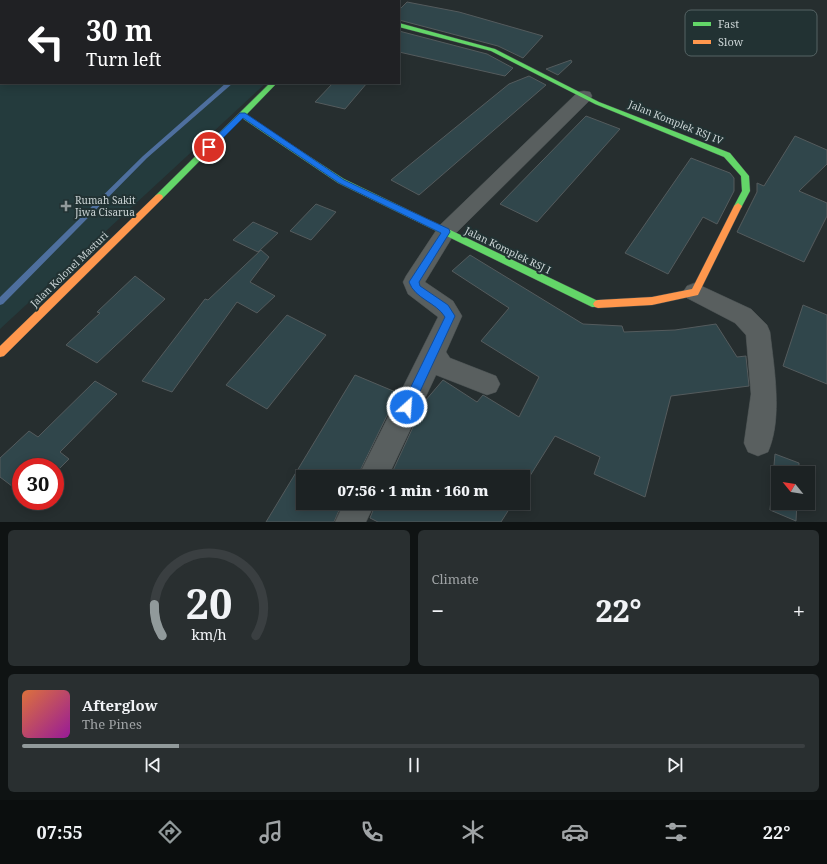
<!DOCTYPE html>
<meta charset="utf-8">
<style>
:root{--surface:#1c2223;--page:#292f30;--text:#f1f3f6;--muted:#a0a4a6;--line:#3a3f41;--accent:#919a9b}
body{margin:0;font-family:"Noto Serif",serif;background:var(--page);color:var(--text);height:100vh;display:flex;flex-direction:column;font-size:15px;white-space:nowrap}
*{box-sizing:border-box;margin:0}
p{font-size:13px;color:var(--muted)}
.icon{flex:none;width:22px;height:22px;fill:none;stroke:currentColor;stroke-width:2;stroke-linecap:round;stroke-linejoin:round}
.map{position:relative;height:522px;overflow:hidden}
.details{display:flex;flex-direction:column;gap:8px;padding:8px;background:#0f1313;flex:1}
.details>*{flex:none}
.hud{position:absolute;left:0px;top:0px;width:400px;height:84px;box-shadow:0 2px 10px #0003,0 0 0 1px var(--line);background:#202124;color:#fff;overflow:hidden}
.needle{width:26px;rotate:300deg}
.tools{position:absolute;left:771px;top:466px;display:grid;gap:8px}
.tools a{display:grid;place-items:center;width:44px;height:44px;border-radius:0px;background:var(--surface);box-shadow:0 2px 10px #0003,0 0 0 1px var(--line);font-size:20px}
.speed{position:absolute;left:12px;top:458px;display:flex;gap:8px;font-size:20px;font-weight:700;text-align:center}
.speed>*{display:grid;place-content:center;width:52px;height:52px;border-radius:50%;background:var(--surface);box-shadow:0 2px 10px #0003,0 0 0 1px var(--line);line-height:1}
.speed .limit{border:6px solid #d22;background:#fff;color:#111}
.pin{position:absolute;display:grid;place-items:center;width:34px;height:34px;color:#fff;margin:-17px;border:2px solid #fff;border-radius:50%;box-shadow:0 1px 4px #0007}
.me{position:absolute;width:44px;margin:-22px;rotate:26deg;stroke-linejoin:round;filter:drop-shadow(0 0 3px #0008)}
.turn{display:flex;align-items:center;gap:14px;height:84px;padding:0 20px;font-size:18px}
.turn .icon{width:52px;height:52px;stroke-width:2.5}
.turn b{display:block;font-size:28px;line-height:34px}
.big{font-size:30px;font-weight:800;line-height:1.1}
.details .widget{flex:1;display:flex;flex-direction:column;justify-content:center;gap:6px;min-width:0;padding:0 14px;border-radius:6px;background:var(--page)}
.details .dial{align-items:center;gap:0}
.dial svg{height:104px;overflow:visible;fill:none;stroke:var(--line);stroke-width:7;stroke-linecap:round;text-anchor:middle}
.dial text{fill:var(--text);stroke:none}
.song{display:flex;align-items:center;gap:12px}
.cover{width:48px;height:48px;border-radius:6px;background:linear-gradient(135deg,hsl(20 70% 55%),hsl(300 70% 35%))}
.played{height:4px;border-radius:2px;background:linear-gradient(90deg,var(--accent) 20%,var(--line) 20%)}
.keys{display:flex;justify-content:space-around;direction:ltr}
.heat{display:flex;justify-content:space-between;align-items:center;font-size:22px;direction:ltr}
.details .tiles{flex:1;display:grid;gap:8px;grid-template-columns:1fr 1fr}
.widget:last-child{grid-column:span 2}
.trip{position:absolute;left:296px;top:470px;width:234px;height:40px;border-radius:0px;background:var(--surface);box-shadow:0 2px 10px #0003,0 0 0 1px var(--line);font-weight:800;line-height:40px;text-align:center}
.dock{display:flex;height:64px;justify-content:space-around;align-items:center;background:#0b0e0e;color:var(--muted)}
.dock .icon{width:28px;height:28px}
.dock .active{color:var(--accent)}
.dock b{font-size:18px;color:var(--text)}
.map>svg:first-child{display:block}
</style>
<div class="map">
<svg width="827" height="522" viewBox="0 0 827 522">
<rect width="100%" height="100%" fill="#262e2f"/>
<path fill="#243b3d" d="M0 0H355L1 1V83H266L0 329Z"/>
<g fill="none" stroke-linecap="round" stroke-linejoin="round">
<path fill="#4e6f9e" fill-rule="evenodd" d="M226 83H233L147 158 3 304 0 305V297L143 156Z"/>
</g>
<path fill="#30464b" stroke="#545b5d" d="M407 2 459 12 543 36 523 58 498 46 399 20V10Z
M399 31 487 54 513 68 505 76 399 52Z
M571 60 572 62 558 75 546 69Z
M529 76 546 85 419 195 391 180 509 84Z
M333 83H367L345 109 315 102Z
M586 116 620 129 537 222 500 204Z
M795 136 827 150V164L799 191 827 203V216L804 262 737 232 757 192V183L764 186Z
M691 158 730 173 734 178V191L717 224 703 217 668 274 625 253Z
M316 204 336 212 311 240 290 231Z
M253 222 278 233 258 252 233 240Z
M261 250 269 257 250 282 275 296 257 313 237 302 172 392 142 381 205 299 208 300Z
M470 255 583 324 622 326 624 332 675 330 716 324 737 357 746 356V357L749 386 671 396 645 497 594 474 600 457 555 436 523 487V477H390L425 401 443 380 477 402 483 395 519 417 539 377 481 341 509 308 452 271Z
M135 276 165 299 97 363 66 345 100 313 97 312Z
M803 305 827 315V384L783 366Z
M287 315 326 335 267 409 226 385Z
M355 375 398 393 357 477H303V503H342L334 522H266Z
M95 381 117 394 60 452 69 459 55 473V467H21V493L0 477V458L29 431 38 437Z
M775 454 799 463V473H778V503H797L796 521 770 510Z
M376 503H513L501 522H378L370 518Z"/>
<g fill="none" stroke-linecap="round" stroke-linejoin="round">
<defs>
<path id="street" d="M584 91 590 92 592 96 590 100 453 236 425 282 453 301 462 316 446 352 450 358 496 376 500 384 496 392 487 395 436 375 388 477H358L438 317 408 294 403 282 406 276 439 226 578 92Z
M695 283 751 309 767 325 770 332C774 368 783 418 768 452L758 456 748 452 744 443 751 394 746 335 735 323 687 298 683 292 687 286Z
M344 503H375L366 522H335Z"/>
<path id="fast" d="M399 23 495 49 599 102 730 153 749 176 750 191 741 208H735L734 206 742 191 741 176 724 157 595 104 491 51 399 27Z
M270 83H277L246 115 344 179 596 300 601 301 603 304 601 307H592L338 183 242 118 162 199H156L155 197 156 195Z"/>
<path id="slow" d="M354 0H360L353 1Z
M159 194 162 195 163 197 162 199 4 356 0 357V346L156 195Z
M738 203 742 206 698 295 652 305 598 308 595 307 593 304 595 301 598 300 652 297 692 289 734 206Z"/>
</defs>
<use href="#street" stroke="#444b4c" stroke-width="1"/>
<use href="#fast" stroke="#444b4c" stroke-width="1"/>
<use href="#slow" stroke="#444b4c" stroke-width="1"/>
<path stroke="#585e5e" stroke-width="2" stroke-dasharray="2 1.5" stroke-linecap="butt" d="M127 1 130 0"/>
<use href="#street" fill="#595f5f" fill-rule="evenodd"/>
<use href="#fast" fill="#63d668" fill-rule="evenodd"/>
<use href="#slow" fill="#ff974d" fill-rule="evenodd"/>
</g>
<path fill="#1a73e8" stroke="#114b97" d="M240 113H245L344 180 449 229 450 232 419 282 420 286 448 305 455 316 411 411 407 412 403 411 401 407 445 317C436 302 415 299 409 282L441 233 339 183 243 118 212 149H206V146Z"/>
<path fill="#919a9b" stroke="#223233" stroke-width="1.5" d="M64 200h4v4h4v4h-4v4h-4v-4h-4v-4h4z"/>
<g text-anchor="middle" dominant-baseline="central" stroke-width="4" stroke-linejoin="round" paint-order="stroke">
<g font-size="10" fill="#cbd4d5" stroke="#223233">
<text transform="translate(676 122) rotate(22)">Jalan Komplek RSJ IV</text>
<text transform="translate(508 250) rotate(26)">Jalan Komplek RSJ I</text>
<text transform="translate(69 269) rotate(-44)">Jalan Kolonel Masturi</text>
</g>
<g font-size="10" fill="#cbd4d5" stroke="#223233" text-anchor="start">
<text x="75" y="200">Rumah Sakit<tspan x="75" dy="12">Jiwa Cisarua</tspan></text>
</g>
</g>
<rect x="685" y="10" width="132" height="46" rx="6" fill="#223233" stroke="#556364" stroke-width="1"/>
<rect x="693" y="22" width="18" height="4" fill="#63d668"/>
<rect x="693" y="40" width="18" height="4" fill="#ff974d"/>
<g font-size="11" fill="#cbd4d5">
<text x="718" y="28">Fast</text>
<text x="718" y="46">Slow</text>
</g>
</svg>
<div class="tools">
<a><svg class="needle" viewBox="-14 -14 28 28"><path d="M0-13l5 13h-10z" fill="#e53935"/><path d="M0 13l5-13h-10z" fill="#a0a4a6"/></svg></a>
</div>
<div class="speed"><div class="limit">30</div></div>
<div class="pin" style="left:209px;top:147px;background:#d93025"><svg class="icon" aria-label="arrive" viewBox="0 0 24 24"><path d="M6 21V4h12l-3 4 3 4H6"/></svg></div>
<svg class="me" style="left:407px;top:407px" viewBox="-20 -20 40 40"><circle r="17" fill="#1a73e8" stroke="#fff" stroke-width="3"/><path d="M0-11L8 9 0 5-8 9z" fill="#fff"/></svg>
<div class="trip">07:56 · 1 min · 160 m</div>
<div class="hud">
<div class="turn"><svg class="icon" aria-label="left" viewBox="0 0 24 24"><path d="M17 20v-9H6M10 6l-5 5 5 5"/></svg><div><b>30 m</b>Turn left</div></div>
</div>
</div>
<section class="details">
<div class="tiles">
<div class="widget dial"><svg viewBox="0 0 100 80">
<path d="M14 69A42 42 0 1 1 86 69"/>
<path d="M14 69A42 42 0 0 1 8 45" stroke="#919a9b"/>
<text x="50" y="56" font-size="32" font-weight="700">20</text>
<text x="50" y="72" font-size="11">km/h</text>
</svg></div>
<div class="widget"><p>Climate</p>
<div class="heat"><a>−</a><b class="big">22°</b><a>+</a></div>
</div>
<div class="widget">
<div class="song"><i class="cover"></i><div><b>Afterglow</b><p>The Pines</p></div></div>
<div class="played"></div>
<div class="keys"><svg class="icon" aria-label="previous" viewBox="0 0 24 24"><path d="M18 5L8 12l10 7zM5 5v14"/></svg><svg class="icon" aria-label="pause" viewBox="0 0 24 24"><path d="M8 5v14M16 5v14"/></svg><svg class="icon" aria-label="next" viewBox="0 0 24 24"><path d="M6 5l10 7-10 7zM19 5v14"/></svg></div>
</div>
</div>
</section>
<nav class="dock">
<b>07:55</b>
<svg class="icon active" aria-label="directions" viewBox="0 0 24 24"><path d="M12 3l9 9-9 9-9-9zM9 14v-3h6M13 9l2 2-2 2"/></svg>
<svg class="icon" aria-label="music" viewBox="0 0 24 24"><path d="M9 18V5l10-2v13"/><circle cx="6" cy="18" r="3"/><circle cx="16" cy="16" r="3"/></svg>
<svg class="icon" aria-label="phone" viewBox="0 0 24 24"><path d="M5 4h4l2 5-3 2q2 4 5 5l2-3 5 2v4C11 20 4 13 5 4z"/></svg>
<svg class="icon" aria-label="climate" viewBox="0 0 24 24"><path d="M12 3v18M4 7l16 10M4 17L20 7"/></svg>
<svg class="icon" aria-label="car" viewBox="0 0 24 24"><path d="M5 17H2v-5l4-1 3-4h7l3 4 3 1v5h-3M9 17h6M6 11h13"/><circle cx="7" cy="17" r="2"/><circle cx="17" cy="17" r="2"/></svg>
<svg class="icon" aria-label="filters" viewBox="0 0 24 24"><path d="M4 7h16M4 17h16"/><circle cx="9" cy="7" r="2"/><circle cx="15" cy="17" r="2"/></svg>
<b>22°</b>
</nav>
